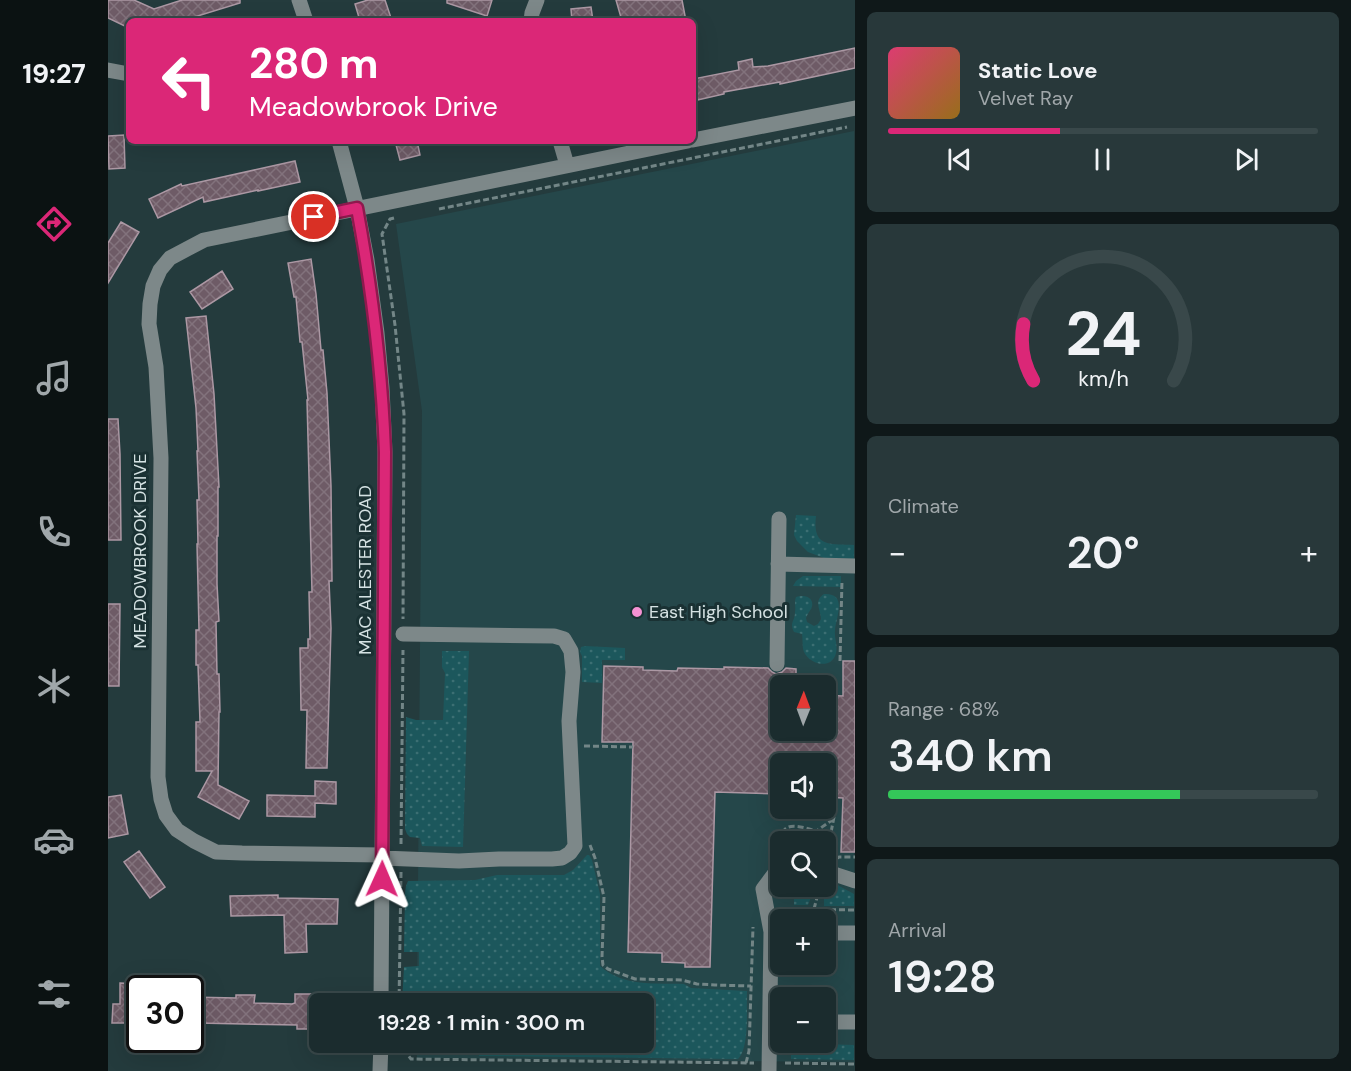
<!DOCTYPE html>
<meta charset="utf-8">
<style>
:root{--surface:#1b2c2e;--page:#28383a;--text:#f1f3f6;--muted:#a0a7aa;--line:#39484a;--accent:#db2777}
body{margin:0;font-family:"DM Sans",sans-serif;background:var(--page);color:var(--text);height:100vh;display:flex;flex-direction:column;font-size:22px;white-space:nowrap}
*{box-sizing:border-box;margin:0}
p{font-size:20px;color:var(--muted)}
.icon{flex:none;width:33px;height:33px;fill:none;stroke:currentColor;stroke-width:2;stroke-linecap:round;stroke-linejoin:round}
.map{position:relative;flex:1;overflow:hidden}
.details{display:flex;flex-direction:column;gap:12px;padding:12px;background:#0f1819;width:496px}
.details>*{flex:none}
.banner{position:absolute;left:18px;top:18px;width:570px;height:126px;border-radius:9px;box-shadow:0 6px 24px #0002,0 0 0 2px var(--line);background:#db2777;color:#fff;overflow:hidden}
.needle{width:39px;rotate:1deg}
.buttons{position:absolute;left:662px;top:675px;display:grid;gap:12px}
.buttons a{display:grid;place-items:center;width:66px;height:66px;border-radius:9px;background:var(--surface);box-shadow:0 6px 24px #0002,0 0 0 2px var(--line);font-size:30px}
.speed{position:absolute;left:18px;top:975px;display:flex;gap:12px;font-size:30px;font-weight:700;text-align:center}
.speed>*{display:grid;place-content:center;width:78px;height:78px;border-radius:50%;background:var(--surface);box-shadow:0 6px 24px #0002,0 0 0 2px var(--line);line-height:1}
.speed .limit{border:3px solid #111;border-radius:9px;background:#fff;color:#111}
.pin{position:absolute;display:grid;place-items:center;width:51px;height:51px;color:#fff;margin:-26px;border:3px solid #fff;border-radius:50%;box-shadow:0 2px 6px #0007}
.me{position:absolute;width:66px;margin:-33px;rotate:1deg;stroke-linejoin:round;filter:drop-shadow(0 0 4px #0008)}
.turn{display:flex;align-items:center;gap:21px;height:126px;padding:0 24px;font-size:27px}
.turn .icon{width:78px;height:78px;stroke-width:2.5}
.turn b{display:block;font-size:42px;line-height:51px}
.big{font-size:45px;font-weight:600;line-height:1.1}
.details .card{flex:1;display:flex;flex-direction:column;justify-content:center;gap:9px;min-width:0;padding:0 21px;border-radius:9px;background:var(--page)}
.details .dial{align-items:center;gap:0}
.dial svg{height:156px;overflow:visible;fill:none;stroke:var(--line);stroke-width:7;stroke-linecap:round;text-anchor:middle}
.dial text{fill:var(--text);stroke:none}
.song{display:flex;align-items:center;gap:18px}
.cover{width:72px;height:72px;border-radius:9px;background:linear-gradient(135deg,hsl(340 70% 55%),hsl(40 70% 35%))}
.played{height:6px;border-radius:3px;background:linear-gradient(90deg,var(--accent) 40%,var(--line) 40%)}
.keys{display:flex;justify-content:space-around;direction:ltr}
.heat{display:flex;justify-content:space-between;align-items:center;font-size:33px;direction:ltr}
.charge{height:9px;border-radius:4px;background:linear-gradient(90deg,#34c759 68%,var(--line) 0)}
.trip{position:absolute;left:201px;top:993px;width:345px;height:60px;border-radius:9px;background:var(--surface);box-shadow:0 6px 24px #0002,0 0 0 2px var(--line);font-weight:600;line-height:60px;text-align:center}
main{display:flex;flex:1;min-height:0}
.menu{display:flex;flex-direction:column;width:108px;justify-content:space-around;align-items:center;background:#0b1212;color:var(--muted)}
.menu .icon{width:42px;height:42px}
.menu .selected{color:var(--accent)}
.menu b{font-size:27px;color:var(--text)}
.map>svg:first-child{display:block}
</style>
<main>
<nav class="menu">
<b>19:27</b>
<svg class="icon selected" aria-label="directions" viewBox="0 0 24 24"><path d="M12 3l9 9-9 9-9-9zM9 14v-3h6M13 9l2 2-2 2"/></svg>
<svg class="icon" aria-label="music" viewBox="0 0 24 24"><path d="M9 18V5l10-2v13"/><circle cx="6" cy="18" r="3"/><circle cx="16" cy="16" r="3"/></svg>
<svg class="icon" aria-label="phone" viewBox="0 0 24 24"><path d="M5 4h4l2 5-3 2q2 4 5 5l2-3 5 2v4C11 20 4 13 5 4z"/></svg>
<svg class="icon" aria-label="climate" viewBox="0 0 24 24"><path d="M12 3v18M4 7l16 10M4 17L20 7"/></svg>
<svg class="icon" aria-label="car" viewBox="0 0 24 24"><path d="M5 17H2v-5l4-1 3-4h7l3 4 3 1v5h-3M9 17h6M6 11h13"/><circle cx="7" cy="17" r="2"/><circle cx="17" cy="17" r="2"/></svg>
<svg class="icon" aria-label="filters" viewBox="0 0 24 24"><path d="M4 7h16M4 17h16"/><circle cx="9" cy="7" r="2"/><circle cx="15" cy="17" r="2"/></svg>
</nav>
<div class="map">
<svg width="747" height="1071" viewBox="0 0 747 1071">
<defs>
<pattern id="grass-dots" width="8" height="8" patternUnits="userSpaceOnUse" patternTransform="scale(1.5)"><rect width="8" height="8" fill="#1c575c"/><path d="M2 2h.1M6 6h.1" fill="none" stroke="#3c6f73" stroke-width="1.8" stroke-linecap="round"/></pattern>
<pattern id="building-cross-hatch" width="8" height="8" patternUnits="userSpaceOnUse" patternTransform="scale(1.5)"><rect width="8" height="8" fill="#6e5b66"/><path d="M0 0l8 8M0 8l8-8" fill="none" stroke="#82727c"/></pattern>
</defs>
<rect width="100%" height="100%" fill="#243b3d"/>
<path fill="#25474a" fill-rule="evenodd" d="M746 131V1062L309 1058V1043L536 1042V1004L309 1003 314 411 288 224ZM672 686H717V730H672ZM672 764H717V808H672ZM672 842H717V886H672ZM672 920H717V964H672ZM672 998H717V1042H672Z"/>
<path fill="url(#grass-dots)" d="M688 515 708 516C704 548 722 544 746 545V559L716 558 700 552 689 541 686 535Z
M695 576H733V587L685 586 688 581Z
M716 594C740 593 728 617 727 630 726 638 730 646 728 653 724 670 702 665 696 652 694 647 695 640 694 634L686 632C681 622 687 622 687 612 688 606 686 603 688 597 697 594 708 598 703 609 701 612 699 615 698 618L699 622 706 626 710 624 713 619C713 610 705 601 716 594Z
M477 646 517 648V660H494V683L474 682V656L472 652 473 647Z
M334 651H361L355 847 314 846 312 838 302 837 299 834 297 829 298 717 308 720H335L337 673 334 667Z
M479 855H481L484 860 492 894V966C515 987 548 983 576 984L583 988 639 991C638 1008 642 1047 630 1059L371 1056 372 1043 536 1042V1004L294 1003 296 967 311 966V952H296L297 893 298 886 300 881 367 880 389 875H456L465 870Z
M719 881H722L746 894V906H716V887Z
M686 887H707L700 905H686Z
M294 1043H357L358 1055 304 1054Z
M683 1043 746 1045V1060L683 1059Z"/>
<path fill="url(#building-cross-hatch)" stroke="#ac98a4" stroke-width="1.5" d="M0 0H26L46 9 74 0H132V3L83 18 84 21H21V28L0 18Z
M260 0H277L284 21H252L247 4Z
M339 0H384L379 16 339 3Z
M508 0H574L578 21H514Z
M483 7 485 21H464L463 9Z
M747 48V68L672 84V82L616 92V94L585 101V79L631 70 630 62 644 59 645 67 660 66Z
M16 135 17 168 1 169 0 136Z
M287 141H309L312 155 292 160Z
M187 161 192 182 150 191V190L96 202 95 197 50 218 41 199 73 184 74 186Z
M13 222 31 232 0 283V243Z
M203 259 208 294 213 350H215L219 393 223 486 224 581H221L223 628 219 768H198L199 710H193L192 648H200V639H202L201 592H204L199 400H200L194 342H192L188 297H186L180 263Z
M114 271 125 289 94 309 82 292Z
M98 316 106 394 111 487H110V536H109V584L111 621 108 622 109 674H111L112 712H111L110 785 141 801 131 819 90 797 104 771H88V722H92L90 665H88V630H91L89 544H90L89 500H91L89 451H90L88 408 78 318Z
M0 419H10L12 454 13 540H0Z
M0 604H12L11 686H0Z
M735 661H747V852H733L735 798 717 797V764H672V794L607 792 602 967H577V963L554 962V953L520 952 525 742H494L496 666 535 667V670L569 671 570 668 616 669V667L660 668 664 672 668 674 674 672 678 668 688 669V686H672V730H717V695L735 696Z
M207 781 228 782V804L207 803V817L159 816V795L207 796Z
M13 795 20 834 0 838V797Z
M31 851 57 887 42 898 16 862Z
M170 895V898L230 899 229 924H198L199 952 177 953 176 915 123 916 122 896Z
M12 983 32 984V1019L25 1018 24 1023H4L5 1004H12Z
M187 994H203L202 1005H212V1029H189V1025L89 1023V1018H82V997L128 998V995H147L146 1003 184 1004 187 1003Z"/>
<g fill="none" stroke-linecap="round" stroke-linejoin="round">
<path stroke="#738687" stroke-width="3" stroke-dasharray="6 3" stroke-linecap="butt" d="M331 209 739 127
M286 218 282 219 274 234 287 325 296 414 295 619
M732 661 734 580
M476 746 525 747
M674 842C671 812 708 834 722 834
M704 842 707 832 724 820
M293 844 295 650
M482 845 487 858 496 897 494 957 495 965 500 969 527 979 574 980 589 984 607 985 643 986
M718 858 726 817 727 797
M728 859 731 857H747
M706 909 712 886
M679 920V909L747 910
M291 1004 293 872
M290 1042 303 1059 646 1063
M638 1063 641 1051 645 927
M677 1063 747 1064"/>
<path stroke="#7d8889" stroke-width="15" d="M191 0 198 21
M423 21 424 13 429 0
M0 70 21 74
M585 140 747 108
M231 141 249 208 259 260 269 333 274 388 277 452 273 1004
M452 141 459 165
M670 564 747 566
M669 664 671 519
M274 855 134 853 108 852 86 841 69 830 58 815 53 799 50 777 53 458 48 367 41 324 42 304 45 286 52 270 62 258 96 240 580 141
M274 858 351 861 391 859H444L454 858 462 853 467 846 461 721 465 672 463 651 456 639 446 636 295 634
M717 871 747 881
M663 932 655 889 667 873 672 869
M717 933H747
M717 1022H747
M272 1071 273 1042
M661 1071 663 932H672"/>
</g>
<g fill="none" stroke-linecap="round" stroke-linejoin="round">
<defs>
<path id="route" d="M206 217 249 208C264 289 274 370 277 452L274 879"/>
</defs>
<use href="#route" stroke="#8e194d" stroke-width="15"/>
<use href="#route" stroke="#db2777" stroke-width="10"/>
</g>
<circle fill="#f591d3" stroke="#1a3133" stroke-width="2" cx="529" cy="612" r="6"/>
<g text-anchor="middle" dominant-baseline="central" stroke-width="6" stroke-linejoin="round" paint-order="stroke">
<g font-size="18" fill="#d5e2e3" stroke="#1a3133">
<text transform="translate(32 551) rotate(-90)">MEADOWBROOK DRIVE</text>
<text transform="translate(257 570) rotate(-90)">MAC ALESTER ROAD</text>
</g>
<g font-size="18" fill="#d5e2e3" stroke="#1a3133" text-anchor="start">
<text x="541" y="612">East High School</text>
</g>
</g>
</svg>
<div class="buttons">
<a><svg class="needle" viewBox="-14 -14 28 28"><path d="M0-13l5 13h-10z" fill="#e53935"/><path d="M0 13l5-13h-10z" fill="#a0a7aa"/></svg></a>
<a><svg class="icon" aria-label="sound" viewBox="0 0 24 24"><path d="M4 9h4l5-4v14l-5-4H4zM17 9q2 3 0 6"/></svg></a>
<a><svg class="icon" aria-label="search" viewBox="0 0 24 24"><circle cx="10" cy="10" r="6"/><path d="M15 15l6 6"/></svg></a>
<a>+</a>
<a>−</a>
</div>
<div class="speed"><div class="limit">30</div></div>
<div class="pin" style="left:206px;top:217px;background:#d93025"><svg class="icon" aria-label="arrive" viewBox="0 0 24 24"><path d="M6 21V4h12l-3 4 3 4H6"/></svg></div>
<svg class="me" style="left:274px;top:879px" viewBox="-20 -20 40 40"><path d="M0-17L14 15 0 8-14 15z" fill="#db2777" stroke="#fff" stroke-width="4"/></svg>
<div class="trip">19:28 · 1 min · 300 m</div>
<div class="banner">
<div class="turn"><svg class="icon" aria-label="left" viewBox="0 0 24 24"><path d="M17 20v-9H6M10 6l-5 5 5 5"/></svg><div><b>280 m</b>Meadowbrook Drive</div></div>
</div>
</div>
<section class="details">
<div class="card">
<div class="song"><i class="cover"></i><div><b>Static Love</b><p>Velvet Ray</p></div></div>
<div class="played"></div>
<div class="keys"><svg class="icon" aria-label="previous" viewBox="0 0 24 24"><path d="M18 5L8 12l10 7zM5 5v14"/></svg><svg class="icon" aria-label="pause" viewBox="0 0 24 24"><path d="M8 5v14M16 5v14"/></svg><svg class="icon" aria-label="next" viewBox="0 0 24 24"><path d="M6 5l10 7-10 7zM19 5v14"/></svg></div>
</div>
<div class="card dial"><svg viewBox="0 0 100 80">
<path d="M14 69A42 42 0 1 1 86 69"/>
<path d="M14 69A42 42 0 0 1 9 40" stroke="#db2777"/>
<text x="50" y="56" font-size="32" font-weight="700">24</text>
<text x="50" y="72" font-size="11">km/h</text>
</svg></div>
<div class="card"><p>Climate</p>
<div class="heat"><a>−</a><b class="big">20°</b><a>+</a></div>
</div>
<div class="card"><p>Range · 68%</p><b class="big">340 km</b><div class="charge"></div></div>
<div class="card"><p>Arrival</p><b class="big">19:28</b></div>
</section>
</main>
